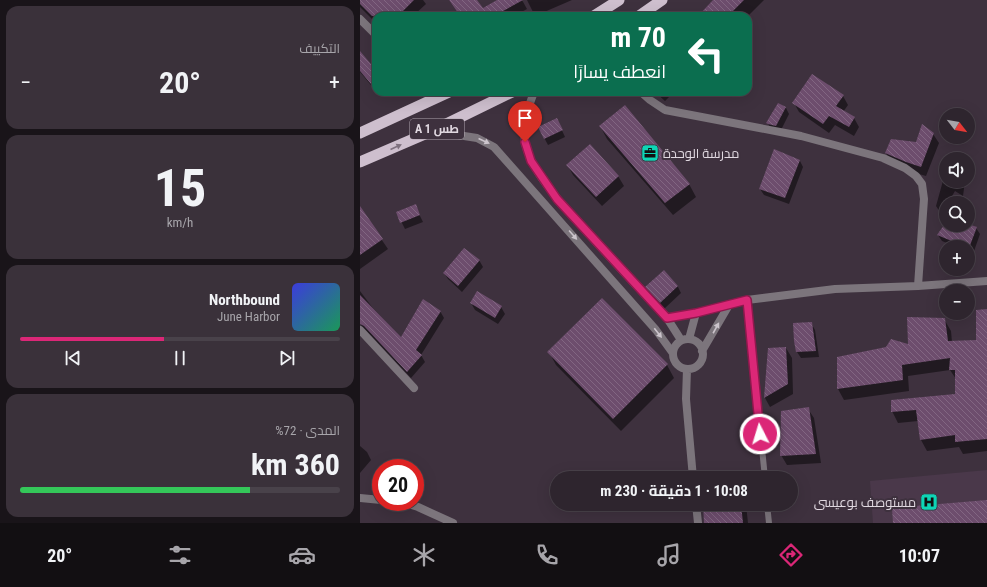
<!DOCTYPE html>
<html lang="ar">
<meta charset="utf-8">
<style>
:root{--surface:#2e252e;--page:#3a313a;--text:#f1f3f6;--muted:#a7a5aa;--line:#49424a;--accent:#db2777}
body{margin:0;font-family:"Roboto Condensed",Cairo,sans-serif;background:var(--page);color:var(--text);direction:rtl;height:100vh;display:flex;flex-direction:column;font-size:15px;white-space:nowrap}
*{box-sizing:border-box;margin:0}
p{font-size:13px;color:var(--muted)}
.icon{flex:none;width:22px;height:22px;fill:none;stroke:currentColor;stroke-width:2;stroke-linecap:round;stroke-linejoin:round}
.map{position:relative;flex:1;overflow:hidden;direction:ltr}
.drawer{display:flex;flex-direction:column;gap:6px;padding:6px;background:#191419;width:360px}
.drawer>*{flex:none}
.banner{position:absolute;left:12px;top:12px;width:380px;height:84px;border-radius:12px;box-shadow:0 4px 16px #0002,0 0 0 1px var(--line);direction:rtl;background:#0b6e4f;color:#fff;overflow:hidden}
.needle{width:26px;rotate:121deg}
.tools{position:absolute;left:579px;top:108px;display:grid;gap:8px}
.tools a{display:grid;place-items:center;width:36px;height:36px;border-radius:50%;background:var(--surface);box-shadow:0 4px 16px #0002,0 0 0 1px var(--line);font-size:20px}
.speed{position:absolute;left:12px;top:459px;display:flex;gap:8px;font-size:20px;font-weight:700;text-align:center}
.speed>*{display:grid;place-content:center;width:52px;height:52px;border-radius:50%;background:var(--surface);box-shadow:0 4px 16px #0002,0 0 0 1px var(--line);line-height:1}
.speed .limit{border:6px solid #d22;background:#fff;color:#111}
.pin{position:absolute;display:grid;place-items:center;width:34px;height:34px;color:#fff;margin:-41px -17px;border-radius:50% 50% 50% 0;rotate:-45deg;box-shadow:0 0 4px #0007}
.pin .icon{rotate:45deg}
.me{position:absolute;width:44px;margin:-22px;rotate:355deg;stroke-linejoin:round;filter:drop-shadow(0 0 3px #0008)}
.turn{display:flex;align-items:center;gap:14px;height:84px;padding:0 20px;font-size:18px}
.turn .icon{width:52px;height:52px;stroke-width:2.5}
.turn b{display:block;font-size:28px;line-height:34px}
.big{font-size:30px;font-weight:700;line-height:1.1}
.drawer .widget{flex:1;display:flex;flex-direction:column;justify-content:center;gap:6px;min-width:0;padding:0 14px;border-radius:12px;background:var(--page)}
.drawer .dial{align-items:center;gap:0}
.dial b{font-size:52px;line-height:1}
.song{display:flex;align-items:center;gap:12px}
.cover{width:48px;height:48px;border-radius:6px;background:linear-gradient(135deg,hsl(240 70% 55%),hsl(150 70% 35%))}
.played{height:4px;border-radius:2px;background:linear-gradient(90deg,var(--accent) 45%,var(--line) 45%)}
.keys{display:flex;justify-content:space-around;direction:ltr}
.heat{display:flex;justify-content:space-between;align-items:center;font-size:22px;direction:ltr}
.charge{height:6px;border-radius:3px;background:linear-gradient(90deg,#34c759 72%,var(--line) 0)}
.trip{position:absolute;left:190px;top:471px;width:248px;height:40px;border-radius:20px;background:var(--surface);box-shadow:0 4px 16px #0002,0 0 0 1px var(--line);font-weight:700;line-height:40px;text-align:center;direction:rtl}
.menu{display:flex;height:64px;justify-content:space-around;align-items:center;background:#120f12;color:var(--muted)}
.menu .icon{width:28px;height:28px}
.menu .on{color:var(--accent)}
.menu b{font-size:18px;color:var(--text)}
main{display:flex;flex:1;min-height:0}
.map>svg:first-child{display:block}
</style>
<main>
<div class="map">
<svg width="627" height="523" viewBox="0 0 627 523">
<defs>
<pattern id="building-back-hatch" width="6" height="6" patternUnits="userSpaceOnUse"><rect width="6" height="6" fill="#6d4d6d"/><path d="M-1 5l2 2M0 0l6 6M5-1l2 2" fill="none" stroke="#826682"/></pattern>
</defs>
<rect width="100%" height="100%" fill="#3e313e"/>
<path fill="#4a384a" d="M627 470V523H513L510 481Z"/>
<path fill="#0007" d="M0 0H63L66 4 53 16H16V23L0 7Z
M89 0H116L122 9 139 0H162L167 9 154 16H100Z
M167 0H212L175 16Z
M355 0H404L388 16H339Z
M0 53 16 72V91L0 72Z
M17 92H26L20 96Z
M295 92H314L305 101Z
M483 96 488 105 483 112 494 118 499 127 494 136 475 125 469 133 439 112 434 103Z
M418 104 426 108 429 114 420 132 411 130 408 123Z
M200 126 205 137 188 145 179 128Z
M240 126 329 184 336 197 313 215 247 139Z
M573 134 579 143 566 176 552 172 532 163 526 153 557 143Z
M440 161 443 167 429 204 404 195 400 189Z
M208 166 258 176 264 186 242 206 213 175Z
M584 177 586 178V181H605L603 196 595 191 588 203H586V206L582 213 580 212 576 206Z
M55 206 63 222 45 229 37 213Z
M0 208 28 249 0 269Z
M586 224 607 225 616 228 620 234 613 254 608 252V247H596L582 241 578 235Z
M119 260 123 267 102 292 88 279 84 273Z
M304 272 318 287 321 293 304 309 290 294 287 287Z
M0 291 12 307 41 338 80 311 84 318 61 355 65 362 51 378 0 324Z
M118 293 141 307 145 314 138 324 115 310 111 303Z
M627 310V451L603 454 599 447 567 451 561 440 558 421 538 423 532 411 596 395V379L590 370 548 376 549 391 484 400 478 389V358L549 345 584 319 591 331 592 342 617 341Z
M451 323 455 330 459 357 441 358 437 352Z
M426 348 432 358 433 394 410 407 405 398Z
M189 352 307 365 314 378 261 431 196 365Z
M448 409 454 418 461 463 427 465 421 455Z
M0 446 7 452 11 460 0 473Z
M377 471 381 478H348Z
M344 504H386L388 523H345Z"/>
<path fill="url(#building-back-hatch)" d="M0 0H54L38 16H12L0 4Z
M89 0H117L123 8 137 0H163L134 16H100Z
M353 0H384L368 16H338Z
M0 51 16 70V90L0 71Z
M452 74 484 95 476 106 495 117 489 127 469 116 463 124 432 103Z
M418 103 426 107 416 126 408 124 406 123Z
M265 105 330 184 305 203 239 126Z
M197 118 203 130 184 139 178 127Z
M562 124 574 133 561 167 546 162 525 153 531 139 556 142Z
M230 144 259 176 236 197 206 165Z
M414 149 440 160 425 198 399 189Z
M56 204 60 215 40 223 36 212Z
M0 206 23 239 0 255Z
M584 225H611L617 227 609 248 577 235Z
M104 248 120 260 98 286 83 273Z
M304 270 318 286 300 303 285 287Z
M117 291 142 306 135 318 110 303Z
M0 295 41 337 63 299 81 311 56 350 62 355 47 372 4 326 0 324Z
M242 298 308 364 253 419 187 352Z
M627 309V439L595 442V435L560 440 556 410 531 412V400L595 394V370H589L590 358 542 365 543 380 477 389V357L526 347 531 339 548 344 547 317 585 318 588 341 616 340V310Z
M452 322 456 351 436 352 434 341 433 323Z
M426 347 428 384 404 398 408 348Z
M449 407 456 454 420 456 421 411Z
M627 500V523H533L532 508Z
M343 504H381L383 523H344Z"/>
<g fill="none" stroke-linecap="round" stroke-linejoin="round">
<path stroke="#7c757c" stroke-width="6" d="M387 300 405 478
M407 504 409 523"/>
<path stroke="#7c757c" stroke-width="8" d="M0 19 16 35
M174 92C168 107 163 126 165 142 169 171 209 212 228 233 254 262 280 290 307 318L321 340
M281 92 290 100 305 110 441 136 523 158 545 168 556 176 562 184 564 199 558 286
M72 131 117 138 134 147 296 330 312 352
M307 318 336 313 387 300 475 289 558 286 627 281
M0 330 54 388
M329 339 336 313
M313 354a15 15 0 1 1 30 0a15 15 0 1 1-30 0Z
M342 351 369 305
M327 369 326 399 333 478
M0 498 21 500
M42 502 58 507 93 523
M336 504 338 523"/>
<path stroke="#cebfce" stroke-width="11" d="M234 16 259 0
M279 16 302 0
M0 133 89 92
M0 162 72 131 152 92"/>
</g>
<defs><path id="oneway-solid" d="M-6-.8H1V-3.2L6.5 0L1 3.2V.8H-6Z"/></defs>
<g fill="#ccc4cc">
<use href="#oneway-solid" transform="translate(124 141) rotate(25)"/>
<use href="#oneway-solid" transform="translate(213 235) rotate(49)"/>
<use href="#oneway-solid" transform="translate(356 328) rotate(-61)"/>
<use href="#oneway-solid" transform="translate(298 333) rotate(52)"/>
</g>
<use fill="#7f717f" href="#oneway-solid" transform="translate(36 147) rotate(-24)"/>
<g fill="none" stroke-linecap="round" stroke-linejoin="round">
<defs>
<path id="route" d="M165 142 171 161 197 199 307 318 336 313 387 300 400 434"/>
</defs>
<use href="#route" stroke="#8e194d" stroke-width="10"/>
<use href="#route" stroke="#db2777" stroke-width="7"/>
</g>
<defs>
<symbol id="office-square" viewBox="-11 -11 22 22"><rect x="-9" y="-9" width="18" height="18" rx="4" fill="#0dd5b5" stroke="#3e313e"/><path d="M-6-3h4V-5.5h4V-3h4V5H-6ZM-1-4.5V-3h2v-1.5ZM-6 0V1H6V0Z" fill="#111"/></symbol>
<symbol id="hospital-square" viewBox="-11 -11 22 22"><rect x="-9" y="-9" width="18" height="18" rx="4" fill="#0dd5b5" stroke="#3e313e"/><path d="M-5-5h3v3.5h4V-5h3V5h-3V1.5h-4V5h-3Z" fill="#111"/></symbol>
</defs>
<g fill-rule="evenodd">
<use href="#office-square" x="280" y="143" width="20" height="20"/>
<use href="#hospital-square" x="559" y="492" width="20" height="20"/>
</g>
<g text-anchor="middle" dominant-baseline="central" stroke-width="4" stroke-linejoin="round" paint-order="stroke">
<rect fill="#3e313e" stroke="#afa6af" stroke-width="1" x="50" y="119" width="54" height="20" rx="3"/>
<g font-size="12" font-weight="bold" fill="#e0d8e0">
<text x="77" y="129">A 1 طس</text>
</g>
<g font-size="13" fill="#e0d8e0" stroke="#3e313e" text-anchor="start">
<text x="303" y="153">مدرسة الوحدة</text>
<text x="556" y="502" text-anchor="end">مستوصف بوعيسى</text>
</g>
</g>
</svg>
<div class="tools">
<a><svg class="needle" viewBox="-14 -14 28 28"><path d="M0-13l5 13h-10z" fill="#e53935"/><path d="M0 13l5-13h-10z" fill="#a7a5aa"/></svg></a>
<a><svg class="icon" aria-label="sound" viewBox="0 0 24 24"><path d="M4 9h4l5-4v14l-5-4H4zM17 9q2 3 0 6"/></svg></a>
<a><svg class="icon" aria-label="search" viewBox="0 0 24 24"><circle cx="10" cy="10" r="6"/><path d="M15 15l6 6"/></svg></a>
<a>+</a>
<a>−</a>
</div>
<div class="speed"><div class="limit">20</div></div>
<div class="pin" style="left:165px;top:142px;background:#d93025"><svg class="icon" aria-label="arrive" viewBox="0 0 24 24"><path d="M6 21V4h12l-3 4 3 4H6"/></svg></div>
<svg class="me" style="left:400px;top:434px" viewBox="-20 -20 40 40"><circle r="17" fill="#db2777" stroke="#fff" stroke-width="3"/><path d="M0-11L8 9 0 5-8 9z" fill="#fff"/></svg>
<div class="trip">10:08 · 1 دقيقة · 230 m</div>
<div class="banner">
<div class="turn"><svg class="icon" aria-label="left" viewBox="0 0 24 24"><path d="M17 20v-9H6M10 6l-5 5 5 5"/></svg><div><b>70 m</b>انعطف يسارًا</div></div>
</div>
</div>
<section class="drawer">
<div class="widget"><p>التكييف</p>
<div class="heat"><a>−</a><b class="big">20°</b><a>+</a></div>
</div>
<div class="widget dial"><b>15</b><p>km/h</p></div>
<div class="widget">
<div class="song"><i class="cover"></i><div><b>Northbound</b><p>June Harbor</p></div></div>
<div class="played"></div>
<div class="keys"><svg class="icon" aria-label="previous" viewBox="0 0 24 24"><path d="M18 5L8 12l10 7zM5 5v14"/></svg><svg class="icon" aria-label="pause" viewBox="0 0 24 24"><path d="M8 5v14M16 5v14"/></svg><svg class="icon" aria-label="next" viewBox="0 0 24 24"><path d="M6 5l10 7-10 7zM19 5v14"/></svg></div>
</div>
<div class="widget"><p>المدى · 72%</p><b class="big">360 km</b><div class="charge"></div></div>
</section>
</main>
<nav class="menu">
<b>10:07</b>
<svg class="icon on" aria-label="directions" viewBox="0 0 24 24"><path d="M12 3l9 9-9 9-9-9zM9 14v-3h6M13 9l2 2-2 2"/></svg>
<svg class="icon" aria-label="music" viewBox="0 0 24 24"><path d="M9 18V5l10-2v13"/><circle cx="6" cy="18" r="3"/><circle cx="16" cy="16" r="3"/></svg>
<svg class="icon" aria-label="phone" viewBox="0 0 24 24"><path d="M5 4h4l2 5-3 2q2 4 5 5l2-3 5 2v4C11 20 4 13 5 4z"/></svg>
<svg class="icon" aria-label="climate" viewBox="0 0 24 24"><path d="M12 3v18M4 7l16 10M4 17L20 7"/></svg>
<svg class="icon" aria-label="car" viewBox="0 0 24 24"><path d="M5 17H2v-5l4-1 3-4h7l3 4 3 1v5h-3M9 17h6M6 11h13"/><circle cx="7" cy="17" r="2"/><circle cx="17" cy="17" r="2"/></svg>
<svg class="icon" aria-label="filters" viewBox="0 0 24 24"><path d="M4 7h16M4 17h16"/><circle cx="9" cy="7" r="2"/><circle cx="15" cy="17" r="2"/></svg>
<b>20°</b>
</nav>
